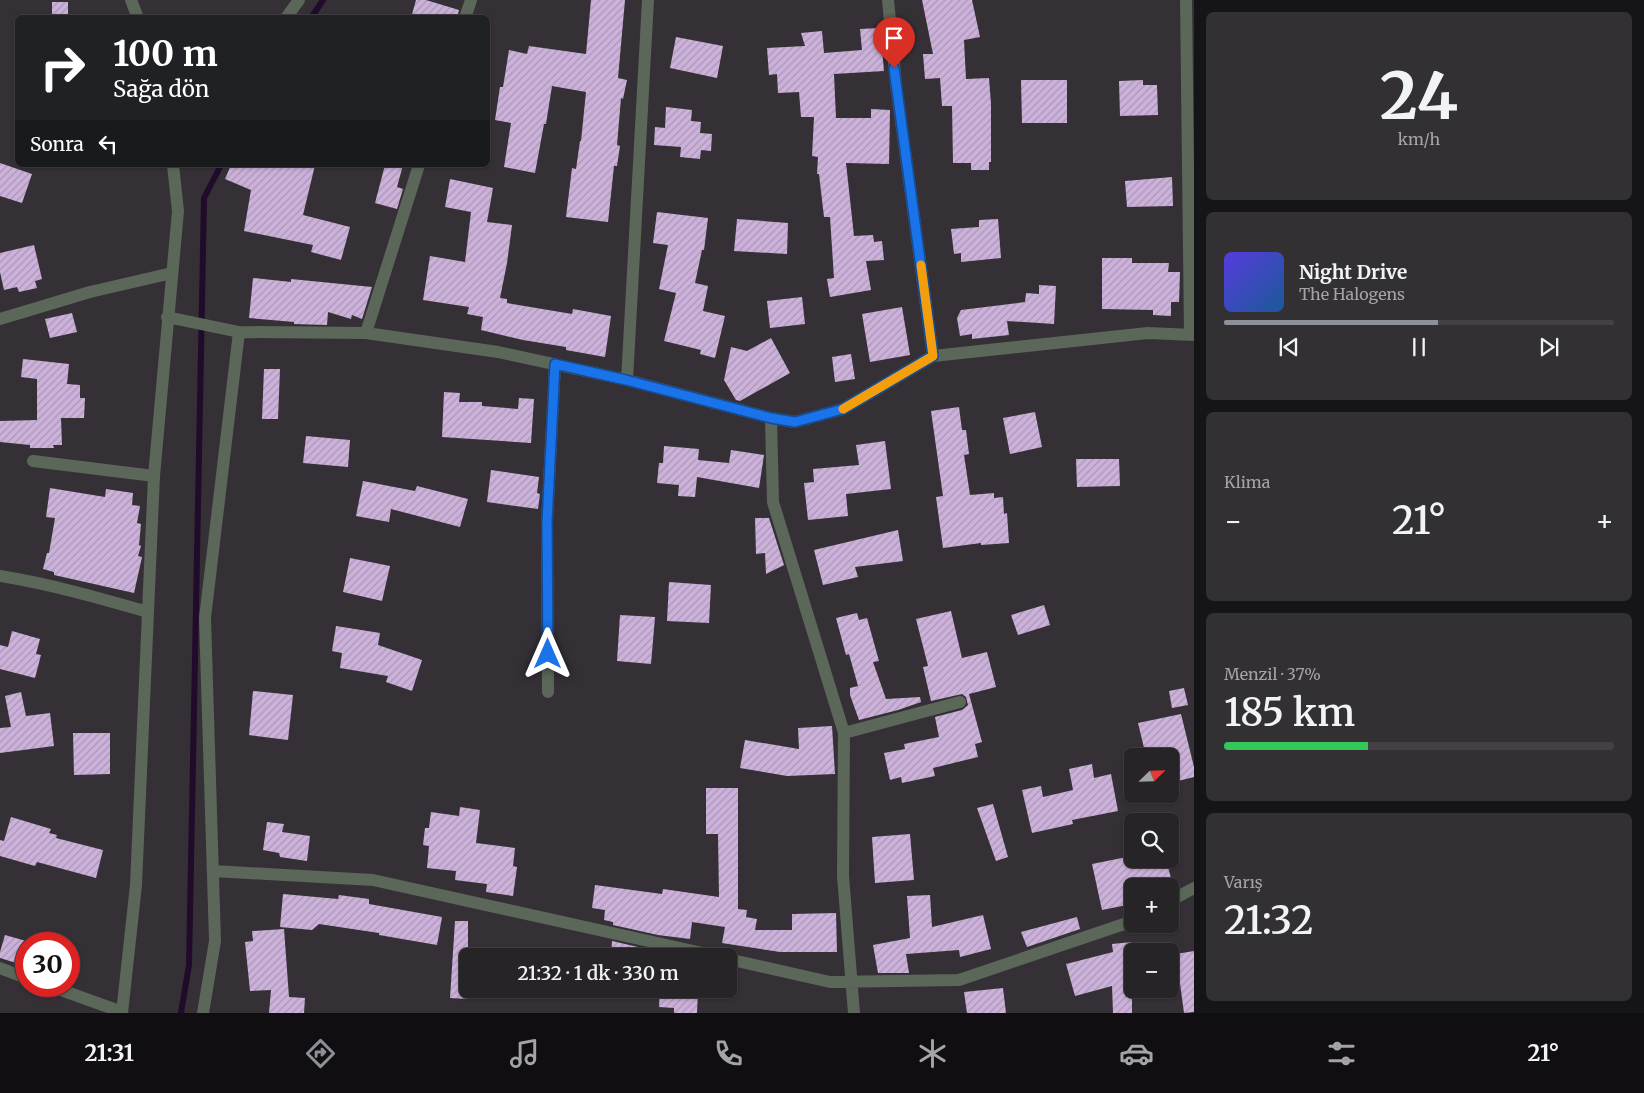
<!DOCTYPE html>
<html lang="tr">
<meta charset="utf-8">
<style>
:root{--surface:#272428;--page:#333034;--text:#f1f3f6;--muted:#a4a4a8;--line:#434145;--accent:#8c9099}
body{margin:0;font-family:Merriweather,serif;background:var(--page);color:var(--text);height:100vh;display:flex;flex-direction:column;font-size:19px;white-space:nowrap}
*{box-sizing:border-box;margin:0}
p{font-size:16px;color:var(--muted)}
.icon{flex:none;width:28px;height:28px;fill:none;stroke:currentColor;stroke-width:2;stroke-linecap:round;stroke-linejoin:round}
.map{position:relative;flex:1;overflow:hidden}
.side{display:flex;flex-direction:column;gap:12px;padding:12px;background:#151416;width:450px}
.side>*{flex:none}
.banner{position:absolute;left:15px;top:15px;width:475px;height:152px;border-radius:8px;box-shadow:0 1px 4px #0004,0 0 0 1px var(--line);background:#202124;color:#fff;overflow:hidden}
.needle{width:32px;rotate:67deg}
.controls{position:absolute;left:1124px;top:748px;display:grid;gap:10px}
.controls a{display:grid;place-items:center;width:55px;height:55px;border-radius:8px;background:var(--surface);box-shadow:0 1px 4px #0004,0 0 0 1px var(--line);font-size:25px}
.speed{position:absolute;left:15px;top:932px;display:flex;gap:10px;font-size:25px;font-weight:700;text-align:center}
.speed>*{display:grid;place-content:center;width:65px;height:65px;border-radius:50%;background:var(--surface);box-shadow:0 1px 4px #0004,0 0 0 1px var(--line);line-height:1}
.speed .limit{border:8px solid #d22;background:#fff;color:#111}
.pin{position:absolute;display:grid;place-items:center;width:42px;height:42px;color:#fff;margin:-51px -21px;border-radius:50% 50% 50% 0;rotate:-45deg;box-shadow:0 0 5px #0007}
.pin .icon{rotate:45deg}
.me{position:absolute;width:55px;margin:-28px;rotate:0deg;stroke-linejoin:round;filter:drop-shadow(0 0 4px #0008)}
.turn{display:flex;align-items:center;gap:18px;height:105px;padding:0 15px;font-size:22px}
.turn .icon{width:65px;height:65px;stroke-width:2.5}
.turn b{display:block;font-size:35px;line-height:42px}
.then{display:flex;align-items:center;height:48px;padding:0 15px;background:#0003;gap:10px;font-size:19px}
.big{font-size:38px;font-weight:600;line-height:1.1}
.side .widget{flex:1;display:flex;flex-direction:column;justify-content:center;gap:8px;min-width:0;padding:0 18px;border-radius:8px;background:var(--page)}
.side .dial{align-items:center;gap:0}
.dial b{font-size:65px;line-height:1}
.song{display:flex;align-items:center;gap:15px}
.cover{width:60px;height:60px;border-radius:8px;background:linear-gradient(135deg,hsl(250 70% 55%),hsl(210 70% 35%))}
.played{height:5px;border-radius:2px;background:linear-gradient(90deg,var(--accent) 55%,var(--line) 55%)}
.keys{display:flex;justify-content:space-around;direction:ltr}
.heat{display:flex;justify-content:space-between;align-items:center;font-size:28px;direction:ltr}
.charge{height:8px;border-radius:4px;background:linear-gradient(90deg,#34c759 37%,var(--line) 0)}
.trip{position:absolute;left:459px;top:948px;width:278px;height:50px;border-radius:8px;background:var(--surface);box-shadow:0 1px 4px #0004,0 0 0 1px var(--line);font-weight:600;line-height:50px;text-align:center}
.tabs{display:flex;height:80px;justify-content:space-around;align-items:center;background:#100e10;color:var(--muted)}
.tabs .icon{width:35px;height:35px}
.tabs .on{color:var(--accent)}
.tabs b{font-size:22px;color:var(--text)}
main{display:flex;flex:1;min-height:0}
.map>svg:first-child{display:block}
</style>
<main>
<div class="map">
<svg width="1194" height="1013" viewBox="0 0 1194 1013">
<defs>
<pattern id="building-hatch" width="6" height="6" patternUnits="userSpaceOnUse" patternTransform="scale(1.25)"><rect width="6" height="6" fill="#ccb1da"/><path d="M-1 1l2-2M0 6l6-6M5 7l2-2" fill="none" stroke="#aa96b5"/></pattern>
</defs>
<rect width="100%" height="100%" fill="#343036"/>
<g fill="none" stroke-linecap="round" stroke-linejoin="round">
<path stroke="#210b2a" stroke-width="6" d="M311 18 323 0
M181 1013 189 965 204 198 221 165"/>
</g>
<path fill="url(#building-hatch)" d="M416 0H426L459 10 457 18H411Z
M591 0H625L618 78 627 80 623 99 621 98 617 145 620 146 617 166H614L608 222 566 217 572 168 576 169 580 141H581L586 92 552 86 546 124H544L535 173 504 167 511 123 495 120 500 87H503L509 50 527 54 529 46 586 54Z
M922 0H972L980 37 964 40 966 79 989 78 991 104V162H989V170H971V163H953L952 106H942L940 78 925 79 923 54H933Z
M52 2H68V18H52Z
M880 28 884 71 834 74 836 118H871V109L890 110 889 164 846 163 854 236 873 235 874 242 882 241 884 260 866 261 871 290 830 297 827 279 834 278 830 217H824L819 174H817L818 157 812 156 814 117H801L799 92 778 93 777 74 769 75 767 48 805 46 801 33 822 31 824 53 862 50 860 29Z
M676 37 723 46 717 78 670 68Z
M1021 80H1067V123H1022Z
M1143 80V85H1157L1158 115 1120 116 1119 81Z
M666 107 692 110 691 121 701 122 700 133 712 134 711 151 701 150 700 159 680 157 681 147 654 145 655 127 665 128Z
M0 163 32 174 22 203 0 196Z
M231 165H315L303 215 350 227 341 260 311 252 313 245 244 231 251 190 225 179Z
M385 165H403L397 187 403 189 397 209 375 203Z
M1172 177 1173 206 1127 207 1125 181Z
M450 179 493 188 487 222 512 225 507 263 500 298 507 299V303L572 314 573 309 611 316 605 357 566 350V347L523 340 481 330 483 317 467 314 469 307 423 300 430 256 465 262 471 212 445 207Z
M657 212 708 218 704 250H702L695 283 708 286 703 311 725 316 715 358 700 354 701 350 664 341 676 293 659 289 668 245 653 243Z
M737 219 788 223 787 254 734 251Z
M998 219 1001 258 961 262V253L954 254 951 229 979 227V220Z
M34 245 42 279 35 281 37 288 19 292 17 287 4 290 0 272V253Z
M1102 258H1132V263H1169L1168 272H1180L1179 302H1171V316L1153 315V310L1102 309Z
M253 278 291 282V279L372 287 362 319 352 315 351 319 328 312 327 325 294 324V322L249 318Z
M1039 285 1056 286 1054 324 1007 321 1009 335 972 339V334L960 336 957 318 961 310 1025 302 1026 293 1039 294Z
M802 297 805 324 770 328 767 301Z
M902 307 910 355 870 362 862 314Z
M72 313 77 332 50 338 45 319Z
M771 338 790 373 740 401 736 400 724 380 731 347 747 351Z
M851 354 855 379 835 382 832 357Z
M23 359 69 364 67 384 80 385V398H85L84 418H61L62 445H53L54 448H30V445L0 442V421L37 420V379L21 377Z
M264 369H280L278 419H262Z
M444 392 460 393 459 402H482V406L518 409 519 398 534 399 531 443 442 437Z
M959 407 962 430H966L969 454 964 455 970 495 994 493V498L1003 497 1004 514 1007 513 1009 543 981 545V543L943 548 936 497 943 496 931 411Z
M1035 412 1042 447 1010 454 1003 418Z
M306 436 350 440 348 467 303 463Z
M885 441 891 489 846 494 848 516 808 520 804 483 814 482 813 469 859 465 856 445Z
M664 446 699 449 698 460 729 463 731 450 764 455 759 488 697 477 695 497 678 496 679 485 657 483 659 463H663Z
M1076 459H1119L1120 486 1077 487Z
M491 470 539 477 537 493 540 494 538 509 487 502Z
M363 481 415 491 417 486 468 499 460 527 391 509 389 522 356 516Z
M50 488 105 497 106 489 133 493 132 505 140 506 137 523 141 524 139 545 141 546 138 556 142 557 134 593 54 575V572L43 569 47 553H49L55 518 46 517Z
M755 518H769L784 565 766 574 765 553 756 554Z
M898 530 903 561 855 567 858 577 823 585 814 550Z
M350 558 390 566 382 601 343 592Z
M669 582 711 585 709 623 667 621Z
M1044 605 1050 625 1018 635 1011 615Z
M951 611 962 658 987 652 996 687 969 694 982 742 975 744 978 757 933 768 935 776 902 783 901 777 890 780 884 753 905 749 904 744 939 737 935 717 962 710 968 705 966 697 962 694 931 701 923 667 928 666 916 619Z
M857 613 859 620 867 618 879 661 873 662 886 699 920 697 921 702 898 710 859 720 850 695V688L858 686 849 654 846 655 836 618Z
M620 615 655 617 651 664 617 661Z
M336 626 380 633 378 645 422 660 412 691 386 682 388 676 340 668 342 653 332 651Z
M12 631 40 639 36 654 41 655 35 678 0 669V645L8 647Z
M1184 688 1188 705 1172 708 1169 691Z
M253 691 293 695 288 740 249 735Z
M21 692 26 716 50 713 54 746 0 753V728L11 727 5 696Z
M1181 714 1194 767V777L1170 783V756H1146L1138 723Z
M832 726 835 774 787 776 740 768 745 740 799 749 798 728Z
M73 733H110V774L74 775Z
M1092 764 1094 778 1111 774 1118 811 1072 820 1073 824 1032 833 1022 790 1041 786 1043 797 1073 790 1069 769Z
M706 788H738V909L747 910 746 917 757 919 755 930H792V914L836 913 837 952H780L722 943 725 927 692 922 690 939 658 935 613 925V922L604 920 605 910 592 908 595 885 662 894 663 889 719 897 718 834H706Z
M993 804 1008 857 996 861 977 808Z
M460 807 480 810 476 843 515 848 513 866 517 867 513 896 486 892 487 884 455 880 456 871 427 868 429 846 423 845 425 828H429L431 812 459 816Z
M11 817 51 829 49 833 57 835 56 838 103 850 96 878 37 862 35 866 0 856V840L4 841Z
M267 822 284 824 282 832 310 836 307 861 280 857 279 853 263 850Z
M910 834 914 880 875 883 872 837Z
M1132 856V859H1166L1173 886H1132V904L1102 910 1092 864Z
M283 894 338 899 339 895 369 899V904L442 917 437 945 379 935V933L319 924 312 930 280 927Z
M930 895 932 927 983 915 991 949 960 957 959 950 906 954 909 973H878L873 945 910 938 907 896Z
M1077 917 1080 929 1027 947 1021 932Z
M455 921H468V999L450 998Z
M284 929 289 997 305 998 304 1013H269L271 990 250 991 245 942 253 941 252 931Z
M5 935 26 941V966L0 958V952Z
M612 941 651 950V956H611Z
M1132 942V1013H1113L1112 986 1075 996 1066 964 1113 952 1112 944Z
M1194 951V1012L1184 1013 1176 954Z
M1003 988 1006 1013H967L964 992Z
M660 989H698L697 1013H674V1008L659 1007Z"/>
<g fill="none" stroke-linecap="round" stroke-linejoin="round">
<path stroke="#5b6758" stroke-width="12" d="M131 0 138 18
M888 0 896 84 933 356
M1186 0 1190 334
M286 18 299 0
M465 18 471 0
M167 317 239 332 366 333 498 352 627 380 771 418 795 422 843 409 933 356 1148 333 1194 335
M0 319 90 292 172 273
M366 333 419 165
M627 380 648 0
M771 418 773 502 844 733 843 876 854 1013
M33 461 154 476
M0 576C50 584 99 598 148 612
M548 692 547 522 555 364
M844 733 960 702
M213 871 373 880 716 956
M1170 901 1194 888
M728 959 830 982 959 980 1124 924 1132 920
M0 968 26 978
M50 986 122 1012
M122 1013 136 885 154 476 178 211 173 165
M203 1013 215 941 205 618 239 332"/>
</g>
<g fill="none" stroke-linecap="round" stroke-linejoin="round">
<defs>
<path id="route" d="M548 654 547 522 555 364 626 380 771 418 795 422 843 409 933 356 894 68"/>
</defs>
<use href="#route" stroke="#114b97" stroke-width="12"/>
<use href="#route" stroke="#1a73e8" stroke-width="9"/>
<path stroke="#f59e0b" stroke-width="9" d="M843 409 933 356 921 265"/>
</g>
</svg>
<div class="controls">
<a><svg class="needle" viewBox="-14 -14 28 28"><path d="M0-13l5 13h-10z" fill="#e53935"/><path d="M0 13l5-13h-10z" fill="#a4a4a8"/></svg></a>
<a><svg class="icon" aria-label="search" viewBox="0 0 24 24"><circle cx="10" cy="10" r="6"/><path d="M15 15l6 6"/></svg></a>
<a>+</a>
<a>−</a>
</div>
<div class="speed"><div class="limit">30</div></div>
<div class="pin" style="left:894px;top:68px;background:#d93025"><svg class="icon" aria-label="arrive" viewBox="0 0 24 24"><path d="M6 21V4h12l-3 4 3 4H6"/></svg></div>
<svg class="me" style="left:548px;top:654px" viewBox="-20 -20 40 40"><path d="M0-17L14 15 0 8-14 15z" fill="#1a73e8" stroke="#fff" stroke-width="4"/></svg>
<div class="trip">21:32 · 1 dk · 330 m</div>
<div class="banner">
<div class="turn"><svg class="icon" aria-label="right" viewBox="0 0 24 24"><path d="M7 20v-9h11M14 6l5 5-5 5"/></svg><div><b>100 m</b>Sağa dön</div></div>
<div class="then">Sonra<svg class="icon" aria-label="left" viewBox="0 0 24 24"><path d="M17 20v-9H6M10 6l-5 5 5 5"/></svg></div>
</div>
</div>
<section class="side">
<div class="widget dial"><b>24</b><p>km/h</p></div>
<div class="widget">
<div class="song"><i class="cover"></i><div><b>Night Drive</b><p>The Halogens</p></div></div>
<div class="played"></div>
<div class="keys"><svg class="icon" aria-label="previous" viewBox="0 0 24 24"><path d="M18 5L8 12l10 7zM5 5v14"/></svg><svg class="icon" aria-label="pause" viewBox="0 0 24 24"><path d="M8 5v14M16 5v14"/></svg><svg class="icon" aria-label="next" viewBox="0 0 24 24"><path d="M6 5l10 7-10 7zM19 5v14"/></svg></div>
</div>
<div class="widget"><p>Klima</p>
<div class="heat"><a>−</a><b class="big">21°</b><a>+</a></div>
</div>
<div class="widget"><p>Menzil · 37%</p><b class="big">185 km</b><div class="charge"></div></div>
<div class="widget"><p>Varış</p><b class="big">21:32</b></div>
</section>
</main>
<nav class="tabs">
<b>21:31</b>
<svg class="icon on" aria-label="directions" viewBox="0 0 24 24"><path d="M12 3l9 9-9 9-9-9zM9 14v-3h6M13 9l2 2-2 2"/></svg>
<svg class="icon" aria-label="music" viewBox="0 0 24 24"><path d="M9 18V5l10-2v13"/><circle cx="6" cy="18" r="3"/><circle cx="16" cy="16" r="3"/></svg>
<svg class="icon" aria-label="phone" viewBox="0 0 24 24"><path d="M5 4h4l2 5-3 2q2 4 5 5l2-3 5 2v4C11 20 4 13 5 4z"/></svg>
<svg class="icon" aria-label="climate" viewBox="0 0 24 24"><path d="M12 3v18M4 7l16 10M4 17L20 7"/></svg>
<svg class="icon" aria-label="car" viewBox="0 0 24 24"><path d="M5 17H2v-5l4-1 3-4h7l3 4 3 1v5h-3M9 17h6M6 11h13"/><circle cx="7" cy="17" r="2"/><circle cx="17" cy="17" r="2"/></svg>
<svg class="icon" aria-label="filters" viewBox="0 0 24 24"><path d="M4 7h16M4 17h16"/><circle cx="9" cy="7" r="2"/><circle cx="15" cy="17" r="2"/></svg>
<b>21°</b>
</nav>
